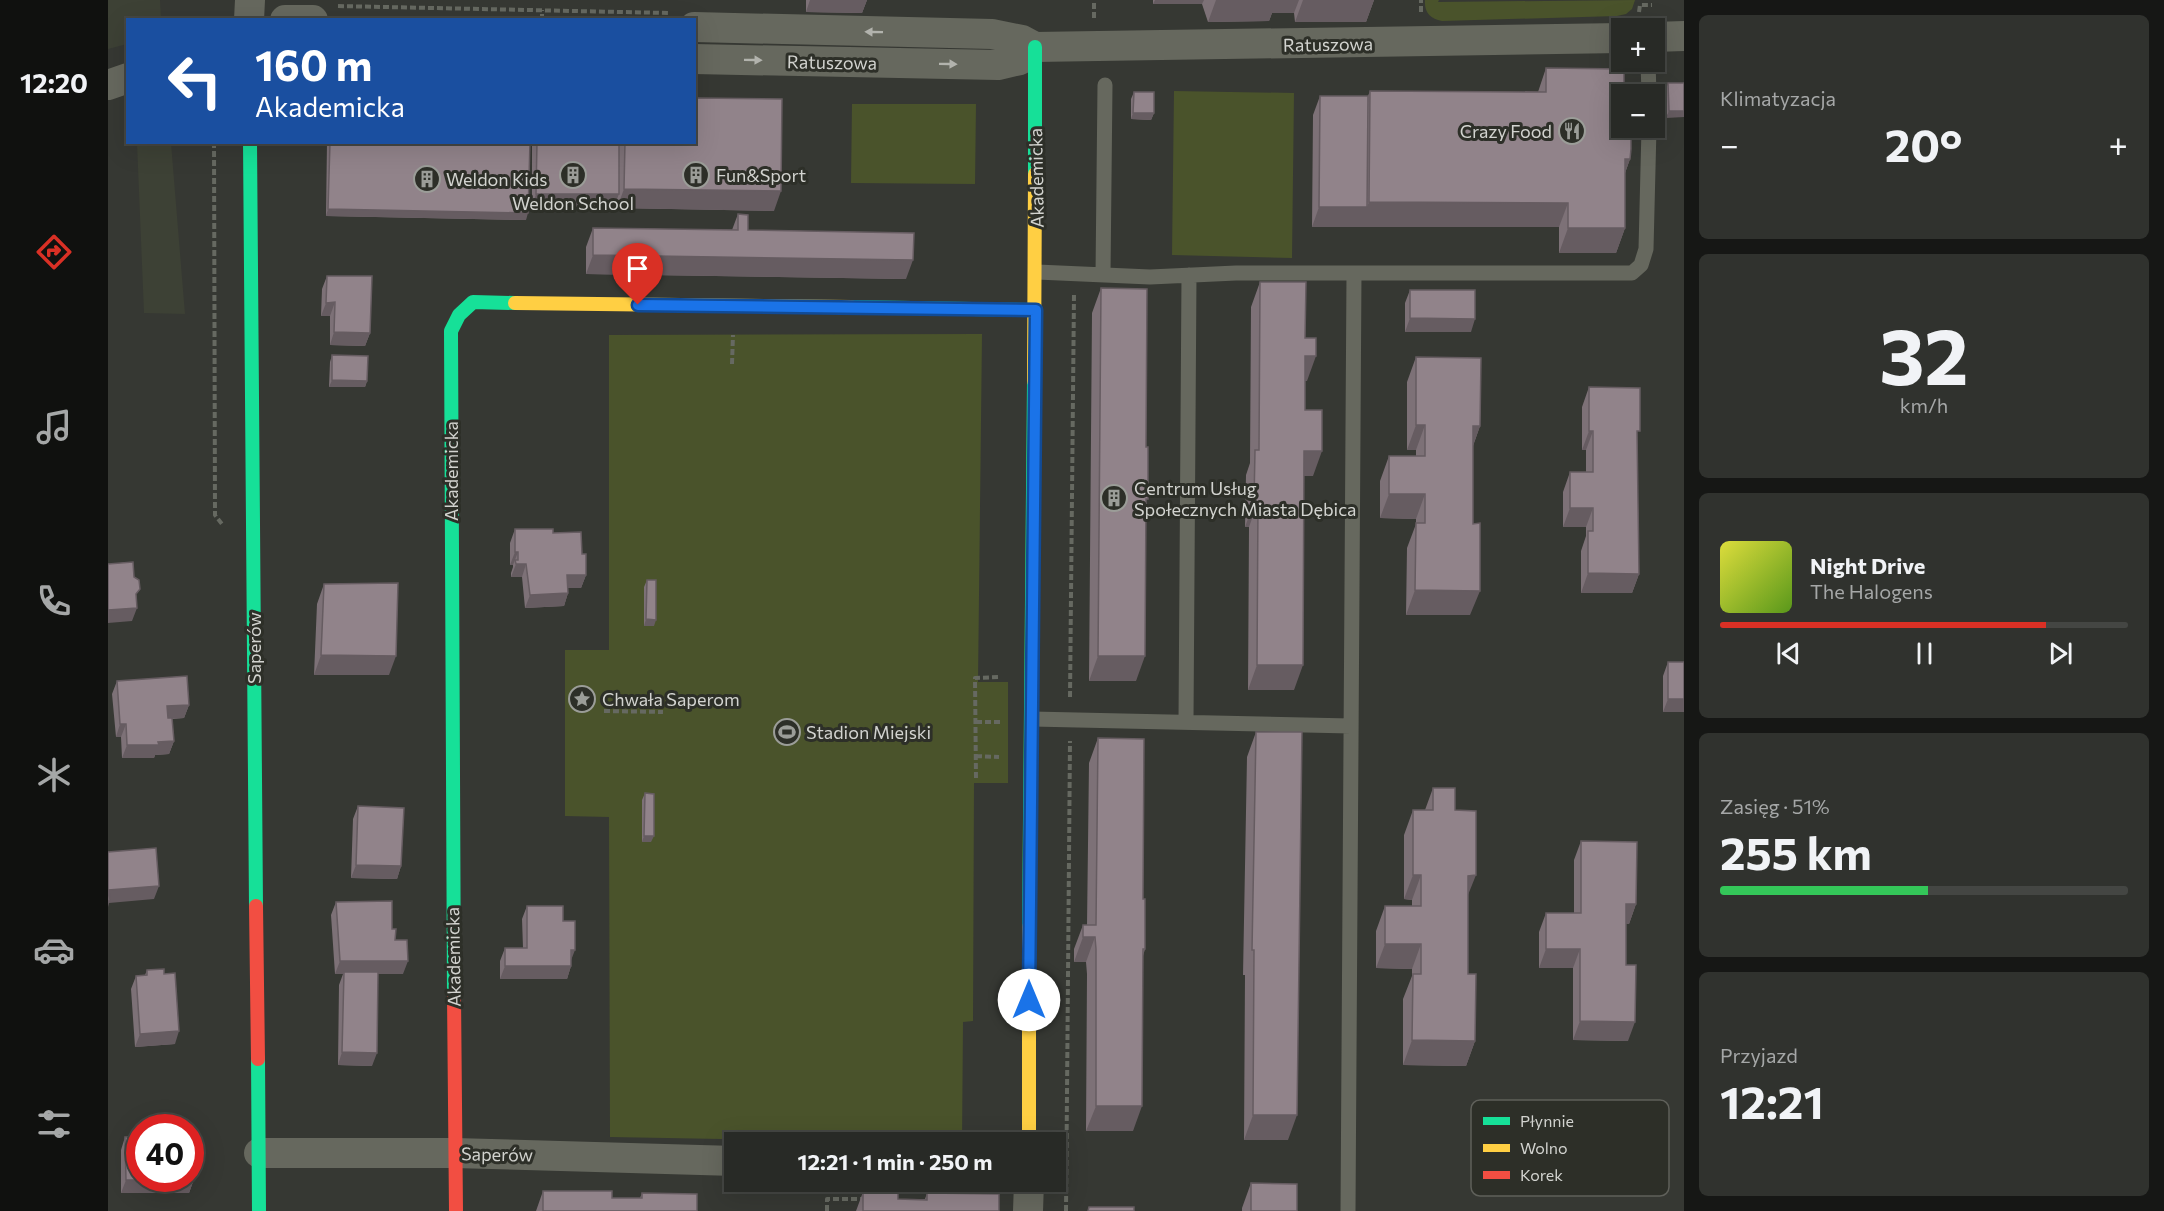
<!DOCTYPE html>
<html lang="pl">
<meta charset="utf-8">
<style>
:root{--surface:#282a26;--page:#30322e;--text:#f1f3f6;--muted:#a5a7a7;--line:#444643;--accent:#d93025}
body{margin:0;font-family:Commissioner,sans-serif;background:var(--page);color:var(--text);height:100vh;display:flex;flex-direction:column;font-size:22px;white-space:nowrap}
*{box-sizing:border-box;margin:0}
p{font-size:20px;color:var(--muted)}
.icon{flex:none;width:33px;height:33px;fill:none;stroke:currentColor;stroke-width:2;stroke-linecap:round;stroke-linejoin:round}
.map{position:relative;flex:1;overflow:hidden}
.sheet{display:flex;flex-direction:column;gap:15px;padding:15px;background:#161715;width:480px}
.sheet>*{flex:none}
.hud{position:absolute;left:18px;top:18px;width:570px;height:126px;border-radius:0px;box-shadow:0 6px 24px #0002,0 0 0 2px var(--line);background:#1a4fa0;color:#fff;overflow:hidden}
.fabs{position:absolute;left:1503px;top:18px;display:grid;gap:12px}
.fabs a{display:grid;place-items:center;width:54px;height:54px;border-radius:0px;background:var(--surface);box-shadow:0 6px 24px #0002,0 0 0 2px var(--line);font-size:30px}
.speed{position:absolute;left:18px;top:1114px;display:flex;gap:12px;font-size:30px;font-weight:700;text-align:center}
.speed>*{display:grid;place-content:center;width:78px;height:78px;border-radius:50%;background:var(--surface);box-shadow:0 6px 24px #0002,0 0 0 2px var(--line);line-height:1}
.speed .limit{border:9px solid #d22;background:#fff;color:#111}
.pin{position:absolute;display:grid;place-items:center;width:51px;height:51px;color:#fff;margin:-62px -26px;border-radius:50% 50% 50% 0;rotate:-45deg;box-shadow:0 0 6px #0007}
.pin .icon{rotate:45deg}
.me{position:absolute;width:66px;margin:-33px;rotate:0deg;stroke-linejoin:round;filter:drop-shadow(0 0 4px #0008)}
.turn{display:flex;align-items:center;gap:21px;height:126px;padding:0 30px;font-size:27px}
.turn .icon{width:78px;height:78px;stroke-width:2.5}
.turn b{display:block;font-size:42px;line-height:51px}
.big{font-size:45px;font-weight:700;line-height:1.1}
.sheet .widget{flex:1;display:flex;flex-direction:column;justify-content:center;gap:9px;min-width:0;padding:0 21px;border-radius:9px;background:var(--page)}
.sheet .dial{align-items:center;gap:0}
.dial b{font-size:78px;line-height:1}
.song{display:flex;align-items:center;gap:18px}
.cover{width:72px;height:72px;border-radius:9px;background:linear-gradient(135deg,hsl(60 70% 55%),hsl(90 70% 35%))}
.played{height:6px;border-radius:3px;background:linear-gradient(90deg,var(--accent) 80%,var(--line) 80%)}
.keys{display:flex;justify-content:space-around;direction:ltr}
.heat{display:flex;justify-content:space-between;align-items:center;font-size:33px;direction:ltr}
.charge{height:9px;border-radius:4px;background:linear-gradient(90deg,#34c759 51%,var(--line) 0)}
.trip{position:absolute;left:616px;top:1132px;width:342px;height:60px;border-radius:0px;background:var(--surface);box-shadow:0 6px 24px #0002,0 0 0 2px var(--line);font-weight:700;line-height:60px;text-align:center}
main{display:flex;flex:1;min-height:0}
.menu{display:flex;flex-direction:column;width:108px;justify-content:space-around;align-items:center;background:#10110f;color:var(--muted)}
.menu .icon{width:42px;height:42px}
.menu .on{color:var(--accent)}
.menu b{font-size:27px;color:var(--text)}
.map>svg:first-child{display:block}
</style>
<main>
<nav class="menu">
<b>12:20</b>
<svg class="icon on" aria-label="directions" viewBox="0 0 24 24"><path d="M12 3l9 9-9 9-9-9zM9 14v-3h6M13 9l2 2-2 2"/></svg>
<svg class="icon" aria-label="music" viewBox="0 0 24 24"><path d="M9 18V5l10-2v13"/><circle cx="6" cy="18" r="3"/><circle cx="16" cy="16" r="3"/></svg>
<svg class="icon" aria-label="phone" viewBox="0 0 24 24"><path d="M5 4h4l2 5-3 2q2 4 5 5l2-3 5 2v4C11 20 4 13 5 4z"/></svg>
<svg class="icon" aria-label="climate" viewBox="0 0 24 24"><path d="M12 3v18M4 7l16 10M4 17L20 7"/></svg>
<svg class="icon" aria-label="car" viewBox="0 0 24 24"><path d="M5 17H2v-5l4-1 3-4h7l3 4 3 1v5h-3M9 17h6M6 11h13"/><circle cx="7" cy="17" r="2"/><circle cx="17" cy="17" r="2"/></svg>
<svg class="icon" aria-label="filters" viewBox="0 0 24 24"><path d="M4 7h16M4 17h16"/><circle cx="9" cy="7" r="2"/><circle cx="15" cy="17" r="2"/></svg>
</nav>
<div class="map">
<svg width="1576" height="1211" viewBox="0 0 1576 1211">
<rect width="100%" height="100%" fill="#363833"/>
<path fill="#3d4135" d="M0 0H52L53 19 20 20 19 44 0 49Z
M29 143H63L77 314 36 313Z"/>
<path fill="#4a532b" d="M1317 0H1331L1330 2 1527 0 1524 9 1518 14 1509 16 1334 21C1322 19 1316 12 1317 0Z
M1066 91 1186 93 1184 258 1064 255Z
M744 104H868L867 184 743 183Z
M874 334 870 682H900V783H866L865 1021 855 1022 854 1143 502 1137 501 817 457 816V650H501V335Z"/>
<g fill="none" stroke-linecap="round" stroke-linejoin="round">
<path stroke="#666961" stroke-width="4" stroke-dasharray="6 3" stroke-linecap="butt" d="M230 6 561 13
M1313 12V0
M1531 12 1532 5H1544
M986 18V0
M434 20V10
M106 142 107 515 114 524
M624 364 625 335
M962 697 966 294
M496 711 555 712
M868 722H894
M868 756 891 757
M868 778 867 678 893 677
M719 1211V1199H757
M958 1211 962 741"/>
<path stroke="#66685e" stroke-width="15" d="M1540 62 1541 94
M929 272 1042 277 1128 273H1524L1533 265 1538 249 1541 128
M995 275 997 85
M924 719 1243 726
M1078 721 1081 275
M1240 1211 1246 273"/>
<path stroke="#66685e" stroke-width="30" d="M141 20 142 0
M177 20H205
M586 27 884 34 914 40 927 47 1514 38
M1546 37 1576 36
M586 59 890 65 912 60 927 47
M0 85 20 78
M151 1153H346L627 1161
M920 1211 921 1182"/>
<path stroke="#16e098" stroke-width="14" d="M927 47V174
M142 142 148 906
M743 307 928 310
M921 927 926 381
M346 996 343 331 351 315 365 302 407 303
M150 1059 151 1211"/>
<path stroke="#ffcf43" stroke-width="14" d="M407 303 743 307
M926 381 927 174
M921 1143V927"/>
<path stroke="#f24e42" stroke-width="14" d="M148 906 150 1059
M346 996 348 1211"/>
</g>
<path fill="#7d7177" d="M698 0H759L754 13 698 12Z
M1045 0H1266L1258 22H1187L1186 13H1164L1161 21 1100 22 1094 4H1045Z
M1438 68 1516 138 1522 159 1517 173V228L1508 253H1451V227H1204L1205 115 1212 96H1260L1262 91 1430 92Z
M1560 83H1576L1558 118V90Z
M1026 92 1046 113 1043 120 1023 119V99Z
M219 142H422L418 220 218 216Z
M424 142H586L666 211 509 208V198L506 207H424Z
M630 214 640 230 798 279 478 274V247L485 228 624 230Z
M219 276 262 333 257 346 222 345V316H213L214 289Z
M1152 282 1197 338 1199 381H1197V410L1205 476H1196L1186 690H1140L1141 527H1137L1138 475 1142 463 1143 307Z
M993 288 1038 447V506L1028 681H981L984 313Z
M1302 290 1363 332H1297V303Z
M224 355 259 381 257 387H221L222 362Z
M1308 357 1372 426 1365 446 1362 615H1298L1299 548 1308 524V519L1272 518V481L1281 456H1308V450H1299V382Z
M1481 387 1529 439 1531 574 1524 593H1473V551L1478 536V527H1455V492L1462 472H1478V450H1474V407Z
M407 529 445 533 474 554 478 575 473 588H460V593L456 606 417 608 414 577H403V573L405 567V565H402V543Z
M539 580 546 626H536V587Z
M216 584 281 675H206L209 604Z
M1560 662H1576V712H1555V676Z
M9 681 81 705 76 718 64 719 66 741 61 754 47 755 46 758H14L13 737H8L4 694Z
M1148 732 1180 1140H1136L1137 975H1135L1139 757Z
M990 738 1035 899 1037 949 1035 956 1025 1131H978L979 974 978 962H966V949L975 925H979L981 763Z
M1325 788 1347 810 1360 896V974L1367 1041 1358 1066 1295 1065V999L1304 976V969L1268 968V931L1277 906H1304V900L1296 899V835L1305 810H1317Z
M537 793 543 842H534V800Z
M250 806 293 866 289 879 243 878 245 819Z
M1473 841 1528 904 1521 924H1518V965L1520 1041 1465 1040V968H1431V932L1438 913H1466V860Z
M228 902 284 929 287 940 295 974H270L264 1066 230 1065 231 985 235 974H227L223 915Z
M419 906 455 921 463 960V966L459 979H392V961L397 948H415L414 919Z
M39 970 56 974 67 1044 27 1047 23 989 28 976 37 975Z
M33 1121 75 1128H32V1179H86L81 1193H13V1150L17 1137H28V1134Z
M1143 1183 1189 1211H1134V1208Z
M435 1191 504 1198H532L534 1193 589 1211H428Z
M755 1192 790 1199H817L819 1193 891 1211H748Z"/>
<path fill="#665c61" d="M702 0H759L754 13 698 12Z
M1047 0H1096L1094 4H1045Z
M1108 0H1191L1186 13H1164L1161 21 1100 22Z
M1195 0H1266L1258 22H1187Z
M1561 111H1576V117L1558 118Z
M1025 113H1046L1043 120 1023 119Z
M1517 159H1522L1513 184Z
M516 189 673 191 666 211 509 208Z
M428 194H511L506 207H424Z
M1261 202 1460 203 1451 227H1204L1211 207H1259Z
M220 209 420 213 418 220 218 216Z
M1460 228H1517L1508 253H1451Z
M485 255 805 260 798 279 478 274Z
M227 302 222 316H213L218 303Z
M1302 318 1367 319 1363 332H1297Z
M226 332 262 333 257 346 222 345Z
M1197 356H1208L1199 381H1188Z
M224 380 259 381 257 387H221Z
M1308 425H1317L1308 450H1299Z
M1365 426H1372L1363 451Z
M1481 431H1485L1478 450H1474Z
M1196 451H1214L1205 476H1187Z
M1281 494H1317L1308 519 1272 518Z
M1146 502H1150L1141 527H1137Z
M1462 508H1485L1478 527H1455Z
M407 552H410L405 565H402Z
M408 564H418L414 577H403Z
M1480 573 1531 574 1524 593H1473Z
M459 575H478L473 588H455Z
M1307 590 1372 591 1362 615H1298Z
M460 593 456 606 417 608 422 595Z
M29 608 24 621 0 623V610Z
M538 619 548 620 546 626H536Z
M213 655 288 656 281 675H206Z
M990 656H1037L1028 681H981Z
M1149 665H1195L1186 690H1140Z
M1560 699H1576V712H1555Z
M81 705 76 718 54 719 59 706Z
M12 724H18L13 737H8Z
M66 741 61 754 47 755 46 758H14L19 745Z
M536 836H546L543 842H534Z
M248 865 293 866 289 879 243 878Z
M1305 875H1313L1304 900 1296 899Z
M1368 875 1358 900 1360 876Z
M51 886 46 899 1 903 0 907V893L1 890Z
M1518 904H1528L1521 924H1511Z
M975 937H987L978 962H966Z
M1277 944H1313L1304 969 1268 968Z
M1438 949H1472L1465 968H1431Z
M463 950H467L462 963Z
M232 961H300L295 974H236V972L235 974H227Z
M397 966H463L459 979H392Z
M1472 1021 1527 1022 1520 1041 1465 1040Z
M71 1031 67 1044 27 1047 32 1034Z
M1304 1040 1367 1041 1358 1066 1295 1065Z
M234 1052 269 1053 264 1066 230 1065Z
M988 1106H1034L1025 1131H978Z
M1145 1115H1189L1180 1140H1136Z
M86 1179 81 1193H13L18 1180Z"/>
<path fill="#91838a" stroke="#665c61" stroke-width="1.5" d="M1438 68 1516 69V94H1514V128H1516V138H1523V149L1522 159H1517V228H1460V203L1261 202 1262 91 1438 92Z
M1560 83H1576V111H1561Z
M1026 92H1046V113H1025Z
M1212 96H1260L1259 207H1211Z
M586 98 674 99 673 191 516 189 517 142H586Z
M222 142H422L420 213 220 209Z
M429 142H511V194H428Z
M630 214 640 215V230L806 233 805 260 485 255V228L630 230Z
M219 276H264L262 333 226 332 227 302 218 303Z
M1152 282H1198L1197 338H1208V356H1197V410H1214V451H1196L1195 665H1149L1150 502H1146L1147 450H1151Z
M993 288 1039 289 1038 447H1040V499H1038L1037 656H990Z
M1302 290H1367V319L1302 318Z
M224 355 260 356 259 381 224 380Z
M1308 357 1373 358 1372 426H1365V524L1372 523V591L1307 590 1308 523H1317V494H1281V456H1317V425H1308Z
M1481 387 1532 388V431H1529L1531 574 1480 573V531H1485V508H1462V472H1485V431H1481Z
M407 529H445V533L473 532 474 554H478V575H459L460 593 422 595 418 564H408L407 560H410V552H407Z
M25 562 26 577 31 580 32 589 28 594 29 608 0 610V564Z
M539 580H548V620L538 619Z
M290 583 288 656 213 655 216 584Z
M1560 662H1576V699H1560Z
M79 676 81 705 59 706 60 718H64L66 741 50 742 51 745H19L18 724H12L9 681Z
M1148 732H1194L1189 1115H1145L1146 950H1144Z
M990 738 1036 739 1035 899H1037V949H1035L1034 1106H988V949L987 937H975V925H988Z
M1325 788H1347V810L1368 811V875L1360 876V974H1368L1367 1041 1304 1040 1305 974H1313V944H1277V906H1313V875H1305V810H1325Z
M537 793 546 794V836H536Z
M250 806 296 808 293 866 248 865Z
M1473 841 1529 842 1528 904H1518V965H1528L1527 1022 1472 1021V949H1438V913H1473Z
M48 848 51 886 1 890 2 901H0V852Z
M284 901V929H288L287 940H299L300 961H232L228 902Z
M419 906H455V921H467V950H463V966H397V948H419Z
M56 969V974L67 973 71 1031 32 1034 28 976 39 975V970Z
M236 972H270L269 1053 234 1052Z
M33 1121H75V1128H33Z
M17 1137H32V1179H82V1151H86V1179L18 1180Z
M1143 1183 1189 1184V1211H1143Z
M435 1191H504V1198H534V1193L589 1194V1211H435Z
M755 1192H790V1199L819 1200V1193L891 1194V1211H755Z
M981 1207H1026V1211H980Z"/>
<defs><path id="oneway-solid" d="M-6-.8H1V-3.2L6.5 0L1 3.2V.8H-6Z" transform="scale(1.5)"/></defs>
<g fill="#b2b3ad">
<use href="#oneway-solid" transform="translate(766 32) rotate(-179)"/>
<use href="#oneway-solid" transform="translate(645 60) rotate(1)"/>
<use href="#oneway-solid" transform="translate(840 64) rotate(1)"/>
</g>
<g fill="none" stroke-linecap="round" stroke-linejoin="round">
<defs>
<path id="route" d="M530 305 928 310 921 1000"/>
</defs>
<use href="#route" stroke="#114b97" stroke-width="15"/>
<use href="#route" stroke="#1a73e8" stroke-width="10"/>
</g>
<defs>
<symbol id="restaurant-ring" viewBox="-11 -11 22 22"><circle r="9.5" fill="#2d2f28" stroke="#9b9d98" stroke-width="1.5"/><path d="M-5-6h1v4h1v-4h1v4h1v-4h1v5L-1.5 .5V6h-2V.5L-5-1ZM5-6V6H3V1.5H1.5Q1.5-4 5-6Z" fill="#9b9d98"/></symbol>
<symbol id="building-ring" viewBox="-11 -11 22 22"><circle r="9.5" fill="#2d2f28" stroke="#9b9d98" stroke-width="1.5"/><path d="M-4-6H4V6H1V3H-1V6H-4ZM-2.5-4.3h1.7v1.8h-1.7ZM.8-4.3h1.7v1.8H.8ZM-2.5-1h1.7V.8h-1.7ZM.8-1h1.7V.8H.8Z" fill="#9b9d98"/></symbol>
<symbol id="sight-ring" viewBox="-11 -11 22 22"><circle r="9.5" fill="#2d2f28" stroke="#9b9d98" stroke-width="1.5"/><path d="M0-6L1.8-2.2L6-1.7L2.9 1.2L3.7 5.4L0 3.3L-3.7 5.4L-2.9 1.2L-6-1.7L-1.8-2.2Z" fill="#9b9d98"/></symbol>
<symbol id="stadium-ring" viewBox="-11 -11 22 22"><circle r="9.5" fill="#2d2f28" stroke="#9b9d98" stroke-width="1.5"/><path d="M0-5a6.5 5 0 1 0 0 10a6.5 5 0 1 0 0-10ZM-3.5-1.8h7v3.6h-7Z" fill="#9b9d98"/></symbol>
</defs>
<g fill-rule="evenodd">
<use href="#restaurant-ring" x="1449" y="116" width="30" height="30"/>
<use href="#building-ring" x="450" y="160" width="30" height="30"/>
<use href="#building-ring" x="573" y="160" width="30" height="30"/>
<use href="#building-ring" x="304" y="164" width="30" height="30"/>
<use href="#building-ring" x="991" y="483" width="30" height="30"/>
<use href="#sight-ring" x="459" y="684" width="30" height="30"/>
<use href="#stadium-ring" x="664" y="717" width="30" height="30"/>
</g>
<g text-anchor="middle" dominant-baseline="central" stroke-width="6" stroke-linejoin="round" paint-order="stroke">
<g font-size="18" fill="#d2d3cf" stroke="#2d2f28">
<text transform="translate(1220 44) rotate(-1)">Ratuszowa</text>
<text transform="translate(724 62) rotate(1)">Ratuszowa</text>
<text transform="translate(928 178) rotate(-91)">Akademicka</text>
<text transform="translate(343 471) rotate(-90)">Akademicka</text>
<text transform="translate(146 648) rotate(-90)">Saperów</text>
<text transform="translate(345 957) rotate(-91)">Akademicka</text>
<text transform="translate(389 1154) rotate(1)">Saperów</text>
</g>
<g font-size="18" fill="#d2d3cf" stroke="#2d2f28" text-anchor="start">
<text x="1444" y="131" text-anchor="end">Crazy Food</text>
<text x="608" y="175">Fun&amp;Sport</text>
<text x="338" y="179">Weldon Kids</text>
<text x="465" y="203" text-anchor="middle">Weldon School</text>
<text x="1026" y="488">Centrum Usług<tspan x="1026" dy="21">Społecznych Miasta Dębica</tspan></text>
<text x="494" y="699">Chwała Saperom</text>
<text x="698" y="732">Stadion Miejski</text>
</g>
</g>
<rect x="1363" y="1100" width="198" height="96" rx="9" fill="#2d2f28" stroke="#5f605a" stroke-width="1.5"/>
<rect x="1375" y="1117" width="27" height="8" fill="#16e098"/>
<rect x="1375" y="1144" width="27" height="8" fill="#ffcf43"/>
<rect x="1375" y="1171" width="27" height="8" fill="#f24e42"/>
<g font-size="16" fill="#d2d3cf">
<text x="1412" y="1127">Płynnie</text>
<text x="1412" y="1154">Wolno</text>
<text x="1412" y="1181">Korek</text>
</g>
</svg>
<div class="fabs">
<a>+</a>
<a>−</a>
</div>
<div class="speed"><div class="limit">40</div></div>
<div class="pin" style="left:530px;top:305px;background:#d93025"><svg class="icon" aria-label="arrive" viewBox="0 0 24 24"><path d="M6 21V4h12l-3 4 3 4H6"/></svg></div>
<svg class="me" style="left:921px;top:1000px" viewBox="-20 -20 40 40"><circle r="19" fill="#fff"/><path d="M0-13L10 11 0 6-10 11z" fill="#1a73e8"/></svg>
<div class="trip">12:21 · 1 min · 250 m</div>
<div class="hud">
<div class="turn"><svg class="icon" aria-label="left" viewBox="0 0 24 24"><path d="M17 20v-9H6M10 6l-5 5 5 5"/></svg><div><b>160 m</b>Akademicka</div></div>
</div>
</div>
<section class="sheet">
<div class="widget"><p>Klimatyzacja</p>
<div class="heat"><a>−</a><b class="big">20°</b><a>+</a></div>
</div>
<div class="widget dial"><b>32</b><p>km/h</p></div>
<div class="widget">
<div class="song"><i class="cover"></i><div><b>Night Drive</b><p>The Halogens</p></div></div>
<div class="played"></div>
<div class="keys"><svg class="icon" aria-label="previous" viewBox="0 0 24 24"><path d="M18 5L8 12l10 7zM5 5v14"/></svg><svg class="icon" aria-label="pause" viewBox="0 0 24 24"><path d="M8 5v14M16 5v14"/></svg><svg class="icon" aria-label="next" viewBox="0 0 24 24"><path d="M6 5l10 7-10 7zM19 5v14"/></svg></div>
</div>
<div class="widget"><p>Zasięg · 51%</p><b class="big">255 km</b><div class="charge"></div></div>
<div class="widget"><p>Przyjazd</p><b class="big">12:21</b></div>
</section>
</main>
